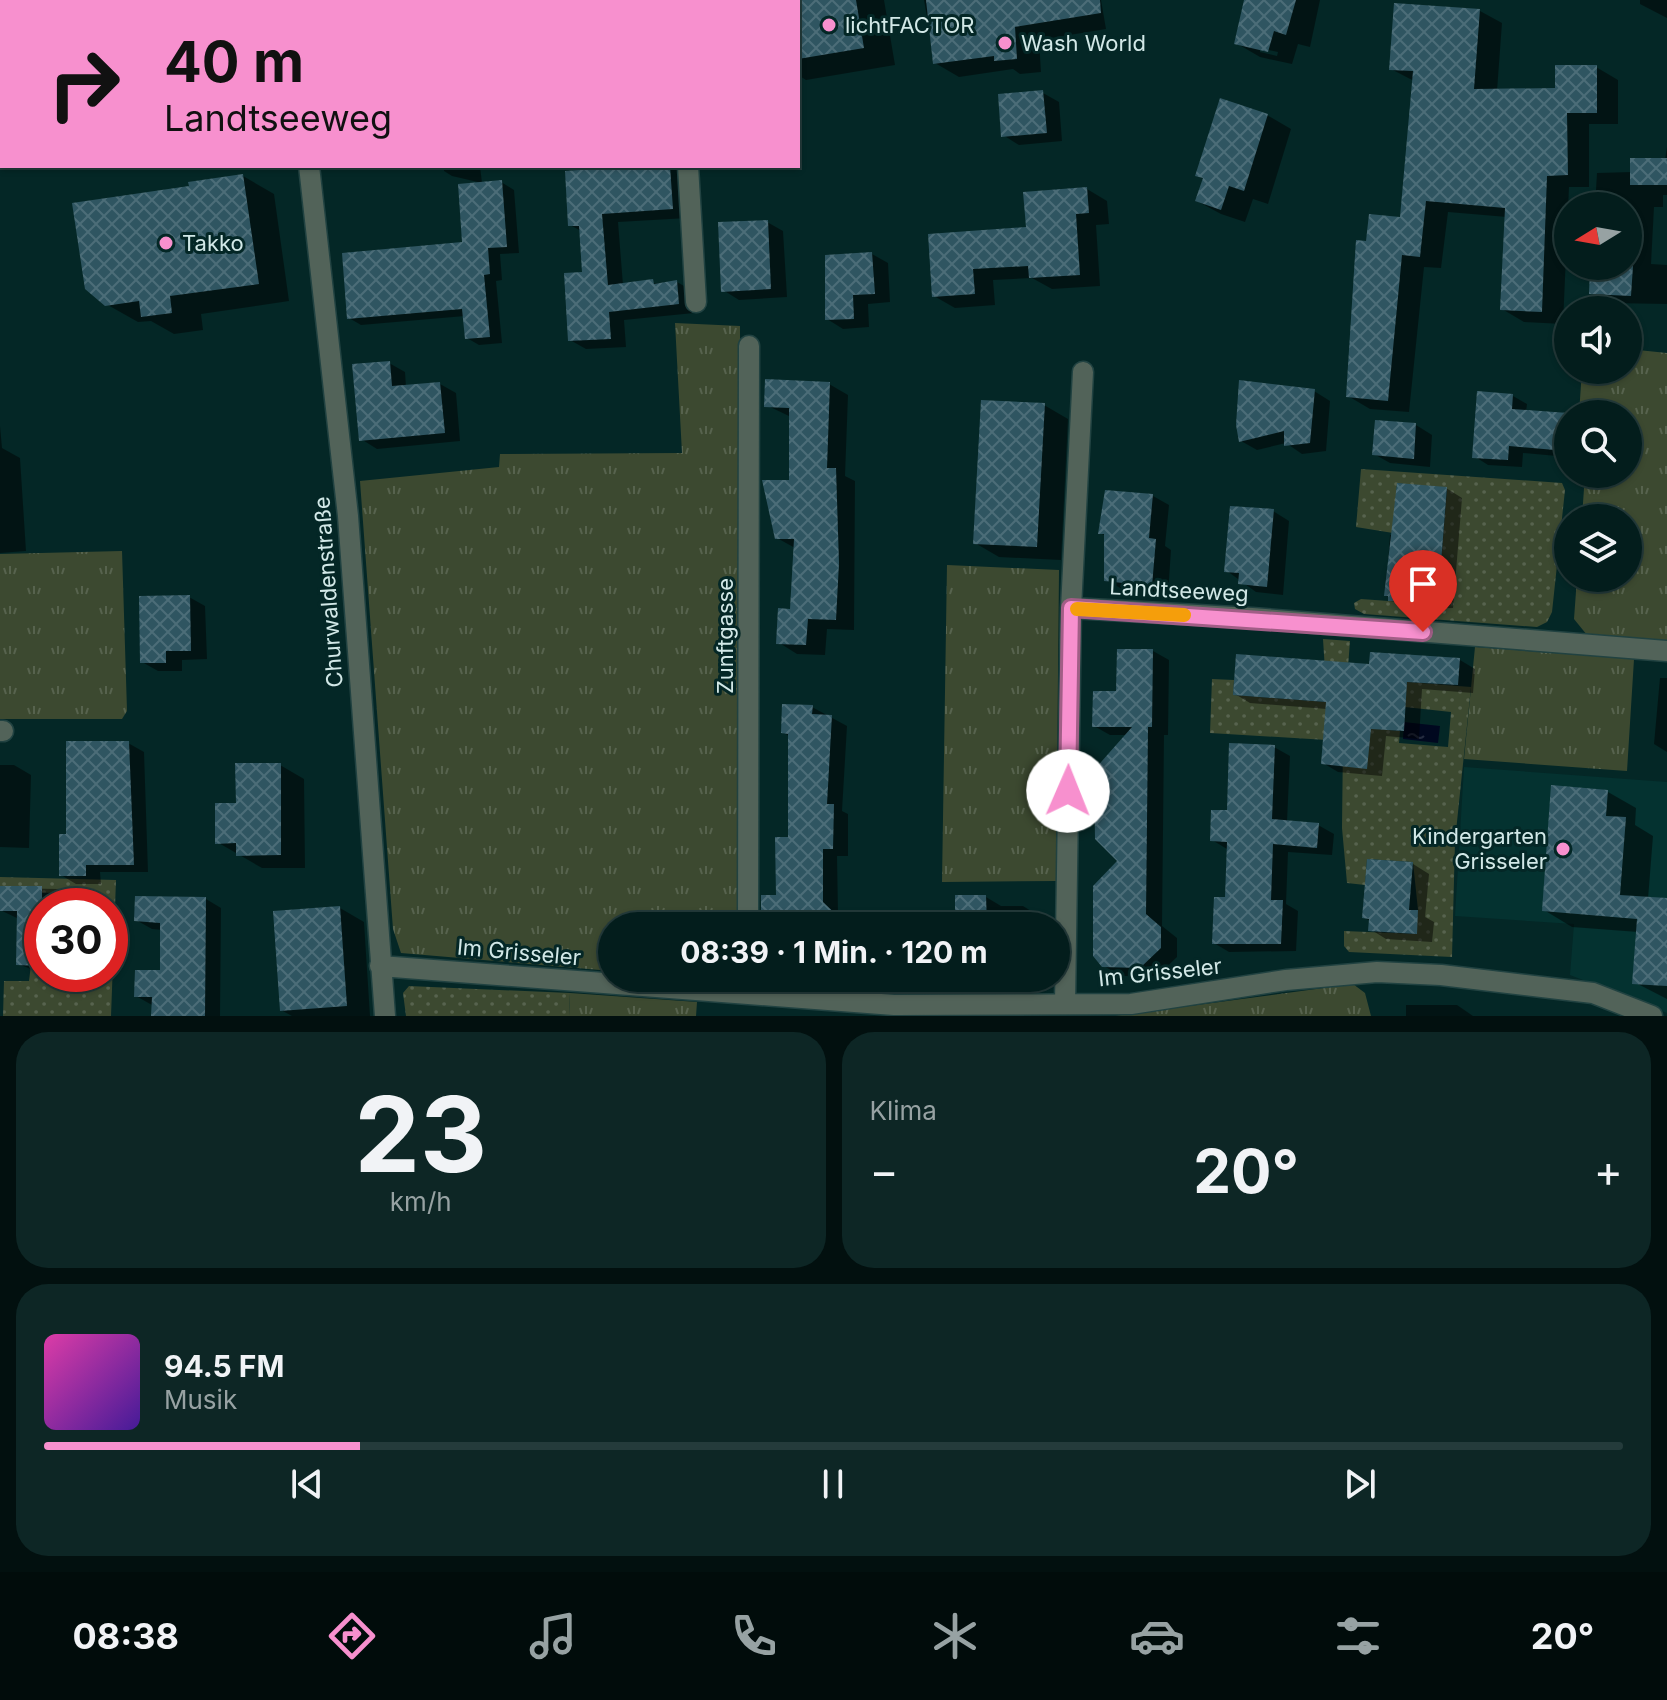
<!DOCTYPE html>
<html lang="de">
<meta charset="utf-8">
<style>
:root{--surface:#031d1c;--page:#0d2625;--text:#f1f3f6;--muted:#97a2a3;--line:#243b3b;--accent:#f790ce}
body{margin:0;font-family:Inter,sans-serif;background:var(--page);color:var(--text);height:100vh;display:flex;flex-direction:column;font-size:30px;white-space:nowrap}
*{box-sizing:border-box;margin:0}
p{font-size:26px;color:var(--muted)}
.icon{flex:none;width:44px;height:44px;fill:none;stroke:currentColor;stroke-width:2;stroke-linecap:round;stroke-linejoin:round}
.map{position:relative;height:1016px;overflow:hidden}
.side{display:flex;flex-direction:column;gap:16px;padding:16px;background:#02100f;flex:1}
.side>*{flex:none}
.guide{position:absolute;left:0px;top:0px;width:800px;height:168px;box-shadow:0 2px 6px #0004,0 0 0 2px var(--line);background:#f790ce;color:#111;overflow:hidden}
.needle{width:52px;rotate:259deg}
.tools{position:absolute;left:1554px;top:192px;display:grid;gap:16px}
.tools a{display:grid;place-items:center;width:88px;height:88px;border-radius:50%;background:var(--surface);box-shadow:0 2px 6px #0004,0 0 0 2px var(--line);font-size:40px}
.speed{position:absolute;left:24px;top:888px;display:flex;gap:16px;font-size:40px;font-weight:700;text-align:center}
.speed>*{display:grid;place-content:center;width:104px;height:104px;border-radius:50%;background:var(--surface);box-shadow:0 2px 6px #0004,0 0 0 2px var(--line);line-height:1}
.speed .limit{border:12px solid #d22;background:#fff;color:#111}
.pin{position:absolute;display:grid;place-items:center;width:68px;height:68px;color:#fff;margin:-82px -34px;border-radius:50% 50% 50% 0;rotate:-45deg;box-shadow:0 0 8px #0007}
.pin .icon{rotate:45deg}
.me{position:absolute;width:88px;margin:-44px;rotate:1deg;stroke-linejoin:round;filter:drop-shadow(0 0 6px #0008)}
.turn{display:flex;align-items:center;gap:28px;height:168px;padding:0 32px;font-size:36px}
.turn .icon{width:104px;height:104px;stroke-width:2.5}
.turn b{display:block;font-size:56px;line-height:68px}
.big{font-size:60px;font-weight:700;line-height:1.1}
.side .card{flex:1;display:flex;flex-direction:column;justify-content:center;gap:12px;min-width:0;padding:0 28px;border-radius:32px;background:var(--page)}
.side .dial{align-items:center;gap:0}
.dial b{font-size:104px;line-height:1}
.song{display:flex;align-items:center;gap:24px}
.cover{width:96px;height:96px;border-radius:12px;background:linear-gradient(135deg,hsl(320 70% 55%),hsl(260 70% 35%))}
.played{height:8px;border-radius:4px;background:linear-gradient(90deg,var(--accent) 20%,var(--line) 20%)}
.keys{display:flex;justify-content:space-around;direction:ltr}
.heat{display:flex;justify-content:space-between;align-items:center;font-size:44px;direction:ltr}
.side .tiles{flex:1;display:grid;gap:16px;grid-template-columns:1fr 1fr}
.card:last-child{grid-column:span 2}
.trip{position:absolute;left:598px;top:912px;width:472px;height:80px;border-radius:40px;background:var(--surface);box-shadow:0 2px 6px #0004,0 0 0 2px var(--line);font-weight:700;line-height:80px;text-align:center}
.menu{display:flex;height:128px;justify-content:space-around;align-items:center;background:#010c0b;color:var(--muted)}
.menu .icon{width:56px;height:56px}
.menu .current{color:var(--accent)}
.menu b{font-size:36px;color:var(--text)}
.map>svg:first-child{display:block}
</style>
<div class="map">
<svg width="1667" height="1016" viewBox="0 0 1667 1016">
<defs>
<pattern id="grass-tufts" width="24" height="20" patternUnits="userSpaceOnUse" patternTransform="scale(2)"><rect width="24" height="20" fill="#3c4930"/><path d="M3 7l-1-3M5 7V3M7 7l1-3M15 17l-1-3M17 17v-4M19 17l1-3" fill="none" stroke="#57634e"/></pattern>
<pattern id="garden-dots" width="8" height="8" patternUnits="userSpaceOnUse" patternTransform="scale(2)"><rect width="8" height="8" fill="#3c4930"/><path d="M2 2h.1M6 6h.1" fill="none" stroke="#57634e" stroke-width="1.8" stroke-linecap="round"/></pattern>
<pattern id="water-ripples" width="26" height="14" patternUnits="userSpaceOnUse" patternTransform="scale(2)"><rect width="26" height="14" fill="#00081f"/><path d="M2 4q2-2 4 0t4 0M15 11q2-2 4 0t4 0" fill="none" stroke="#242c40"/></pattern>
<pattern id="building-cross-hatch" width="8" height="8" patternUnits="userSpaceOnUse" patternTransform="scale(2)"><rect width="8" height="8" fill="#2f5561"/><path d="M0 0l8 8M0 8l8-8" fill="none" stroke="#4c6d78"/></pattern>
</defs>
<rect width="100%" height="100%" fill="#042726"/>
<path fill="#043230" d="M1464 767 1667 782V1013L1570 975 1574 924 1455 916Z"/>
<path fill="url(#grass-tufts)" d="M675 323 740 326 741 926H612V971L401 953 393 929 360 481 499 467 500 454 682 453Z
M1628 349 1667 353V641L1587 635 1574 619 1577 578H1628V518H1582L1585 474H1628V414H1579L1582 370H1628Z
M122 551 127 711 122 719H0V554Z
M947 565 1059 570 1056 881 942 882Z
M1475 647 1634 659 1627 771 1464 759Z
M1353 984 1365 993 1371 1016H1115Z
M570 993 697 1002 696 1016H569Z"/>
<path fill="url(#garden-dots)" d="M1361 469 1562 483 1565 490 1552 612 1547 622 1537 627 1364 614 1355 609 1354 603 1361 599 1416 603 1417 599 1438 600 1447 490 1397 483 1393 533 1356 527Z
M1323 639 1350 641 1347 680 1365 728 1400 731 1399 743 1448 747 1451 712 1405 707 1407 682 1471 687 1455 841 1452 957 1349 952 1344 946V931L1416 934 1418 910 1413 862 1367 859 1365 885 1347 883 1342 828 1343 741 1210 733 1212 679 1234 680 1233 695 1327 702Z
M0 877 116 880 111 1016H3L4 981H29L31 965H42V974H110V906H59L58 893 17 892 16 886H0Z
M409 986 570 993 569 1016H406L403 993Z"/>
<path fill="url(#water-ripples)" d="M1404 722 1440 726 1438 743 1403 739Z"/>
<path fill="#0007" fill-rule="evenodd" d="M764 0H884L895 65 806 80 798 75V2Z
M924 0H1101L1106 29 1039 40 1041 72 1020 74 1013 69 959 77 935 63Z
M1248 0H1320L1310 47 1298 44 1292 64 1260 57 1236 43ZM1260 48 1278 52 1277 56 1260 52Z
M1640 0H1667V18L1640 4Z
M1480 11 1502 23 1497 91 1557 90 1596 67 1618 80V124H1589V187H1569L1563 324 1524 322 1502 309 1507 217 1448 212 1441 268 1424 267 1409 412 1370 409 1348 396 1368 243 1401 219 1414 81 1391 69Z
M1043 93 1059 102 1062 141 1019 145 1003 135Z
M0 100 2 101 0 124Z
M1267 115 1291 129 1268 204 1253 199 1245 222 1221 214 1197 201 1204 179 1197 175Z
M1667 147V195H1663V207H1654L1651 264 1667 265V304L1609 303 1591 293 1592 266H1628V206H1595L1597 173 1632 172 1665 160Z
M444 166H480L482 183 452 176 444 171Z
M633 166H678L685 171 688 218 618 222 623 285 677 282 693 291 694 313 624 320 626 347 586 349 570 340 584 274 581 231 570 225Z
M243 176 274 194 289 301 201 314 203 330 174 334 151 321 138 322 106 304 192 188Z
M501 182 514 190 519 253 500 254 502 280 496 281 502 343 479 345 467 338 465 316 361 325 349 318 464 244Z
M1087 189 1107 201 1109 224 1096 225 1100 286 1052 289 1032 278 993 280 995 305 955 308 934 296Z
M767 222 783 231 787 297 739 300 723 290Z
M872 254 888 263 890 302 868 304 869 327 843 329 827 319Z
M389 363 405 372 406 387 440 384 456 393 460 441 377 449 361 439Z
M829 384 848 395 845 476 855 481 854 630 827 629 825 655 797 654 778 642 792 611 795 548 777 538 791 482V417L766 405Z
M1314 391 1330 401 1326 451 1302 454 1286 443 1257 450 1241 441Z
M1513 396 1527 404 1526 412 1568 415V457L1523 453 1522 467 1488 465 1474 456Z
M1044 405 1068 419 1061 560 999 557 975 543Z
M1416 425 1432 435 1430 467 1390 463 1374 454Z
M0 426 2 448 20 458 26 551 0 553Z
M1446 488 1462 498 1453 608 1406 609 1386 595 1390 535H1395Z
M1153 496 1169 505 1165 546 1171 550 1168 594 1122 589 1106 580V536L1100 533Z
M1273 511 1289 521 1283 595 1256 592 1227 571Z
M189 597 205 606 207 659 182 660V671H158L142 662Z
M1153 651 1169 660 1168 735H1164L1162 926 1177 938V957L1157 976H1121L1104 966 1120 861 1128 735H1110L1094 726Z
M1372 654 1460 660 1475 669 1473 693 1422 689 1419 739 1386 736 1382 776 1338 772 1323 763 1327 709 1250 703 1235 694 1371 667Z
M1660 678H1667V752L1654 744Z
M812 707 847 726 842 811 848 814V856H837L838 913 852 926H761L778 897 790 839V737L783 732Z
M128 743 144 752 148 872H100L101 884H76L61 875 68 836Z
M1274 747 1290 756 1287 822 1318 825 1334 834 1332 855 1288 852 1286 904 1298 911 1296 951 1229 952 1214 943 1227 899V849L1212 840Z
M0 765H14L31 775 29 848 0 847Z
M280 765 304 779 305 868H262L217 842 238 805Z
M1608 792 1636 808 1635 825 1653 836 1648 899 1667 900V999L1634 982 1638 932 1572 927 1544 910Z
M1413 864 1429 874 1425 917 1434 922 1432 942 1386 939 1370 929V921L1364 917Z
M0 888 58 889 74 898V906H42V973L18 964 19 919 0 910Z
M986 897 1001 906H1023L1039 916V926H957Z
M206 899 221 908 220 1016H153L152 1005 136 996 162 972V930L152 929 136 920Z
M340 908 364 922 370 1016H292L281 1010Z
M1406 1005H1457L1473 1016H1406Z"/>
<path fill="url(#building-cross-hatch)" d="M798 0H856L864 48 798 59Z
M926 0H1100L1101 13 1015 27 1017 59 994 61V56L933 64Z
M1244 0H1296L1286 35 1274 31 1268 52 1234 44Z
M1394 3 1480 9 1474 89 1555 88V65H1597V113H1567L1568 175 1547 176 1542 312 1500 310 1505 208 1426 201 1420 257 1402 255 1388 401 1346 397 1356 240 1366 241 1369 214 1400 217 1413 71 1389 70Z
M1043 90 1047 133 1001 137 998 94Z
M1220 98 1268 114 1244 191 1229 186 1221 210 1195 201 1203 178 1195 176Z
M1630 158H1667V185H1630Z
M631 166H670L673 209 602 214 608 285 653 279 656 294 654 284 677 280 679 304 609 312 611 339 568 341 564 273 582 272 579 226H568L565 171Z
M243 174 259 284 170 296 172 313 141 317 139 301 105 306 85 289 72 203 189 186 188 182Z
M502 180 507 247 488 248 490 274 484 275 490 337 465 339 462 309 347 319 342 253 462 242 458 184Z
M1087 187 1089 213 1076 214 1080 275 1029 278 1028 266 973 269 975 294 932 297 928 234 1026 227 1023 192Z
M768 220 771 289 721 292 718 222Z
M872 252 875 294 853 295 854 319 825 320V255Z
M1590 266H1633L1631 296 1589 294Z
M390 361 392 386 440 382 445 433 359 441 352 364Z
M765 379 830 382 827 468H836L839 563 836 620 808 619 806 645 776 644 778 608 790 609 794 539H775L762 480H789V408L764 407Z
M1239 380 1315 389 1310 443 1284 446V431L1239 442 1236 425Z
M1477 391 1513 394 1512 409 1568 413 1566 451 1509 446 1508 460 1472 458Z
M981 400 1045 403 1037 547 973 544Z
M1375 420 1416 423 1414 459 1372 455Z
M1397 483 1447 487 1438 601H1388V596H1384Z
M1105 490 1153 494 1149 538 1156 539 1152 586 1104 581V534H1098Z
M1230 506 1274 509 1267 587 1238 584 1239 573 1224 572Z
M190 595 191 651H166V663H140L139 596Z
M1117 649H1153L1152 727H1148L1146 914 1161 927V948L1140 968 1102 967 1093 956V886L1117 861 1095 839 1094 770 1132 727H1092L1093 691H1116Z
M1370 652 1460 658 1458 685 1407 682 1404 731 1371 729 1367 769 1321 764 1326 702 1233 695 1236 654 1369 664Z
M782 704 813 705 812 714 832 715 827 804H834L833 849H823V902L848 926H761V895H776L775 837H788V734L781 733Z
M66 741H129L134 865H86V876H59V834H66Z
M1229 743 1275 745 1272 819 1319 823 1317 848 1273 844 1271 900H1283L1281 944H1212L1214 897H1225L1227 842 1210 841 1211 810H1227Z
M235 763H281V855L236 856V843L215 844V803H236Z
M1551 785 1608 790 1606 816 1626 817 1620 895 1667 898V986L1632 984 1637 919 1542 911Z
M1367 859 1413 862 1409 910H1418L1417 934 1368 931 1369 919 1362 918Z
M0 886H42V966L16 965 17 911H0Z
M955 895H986L987 926H955Z
M135 896 206 897 205 1016H151L152 997H134L135 970H160V923L134 921Z
M340 906 347 1006 280 1011 273 911Z"/>
<g fill="none" stroke-linecap="round" stroke-linejoin="round">
<defs>
<path id="minor" d="M247 0 248 2
M680 0 681 2
M309 166 348 516 385 1016
M688 166 696 302
M1071 608 1083 372
M0 731H3
M748 926 749 346
M380 966 894 1005 1131 1004 1286 980 1377 972 1441 975 1593 993 1652 1016
M1065 1004 1071 608 1252 618 1667 651"/>
<path id="primary" d="M427 2 439 0
M0 63H2"/>
</defs>
<use href="#minor" stroke="#214241" stroke-width="23"/>
<use href="#primary" stroke="#214241" stroke-width="23"/>
<use href="#minor" stroke="#526359" stroke-width="20"/>
<use href="#primary" stroke="#81a592" stroke-width="20"/>
</g>
<g fill="none" stroke-linecap="round" stroke-linejoin="round">
<defs>
<path id="route" d="M1068 791 1071 608 1423 632"/>
</defs>
<use href="#route" stroke="#a15e86" stroke-width="20"/>
<use href="#route" stroke="#f790ce" stroke-width="14"/>
<path stroke="#f59e0b" stroke-width="14" d="M1077 609 1184 615"/>
</g>
<g fill="#f790ce" stroke="#042726" stroke-width="3">
<circle cx="829" cy="25" r="8"/>
<circle cx="1005" cy="43" r="8"/>
<circle cx="166" cy="243" r="8"/>
<circle cx="1563" cy="849" r="8"/>
</g>
<g text-anchor="middle" dominant-baseline="central" stroke-width="6" stroke-linejoin="round" paint-order="stroke">
<g font-size="22" fill="#d2e8e7" stroke="#042726" text-anchor="start">
<text x="845" y="25">lichtFACTOR</text>
<text x="1021" y="43">Wash World</text>
<text x="182" y="243">Takko</text>
<text x="1547" y="836" text-anchor="end">Kindergarten<tspan x="1547" dy="25">Grisseler</tspan></text>
</g>
<g font-size="22" fill="#d2e8e7" stroke="#042726">
<text transform="translate(1179 590) rotate(3)">Landtseeweg</text>
<text transform="translate(328 592) rotate(-94)">Churwaldenstraße</text>
<text transform="translate(725 636) rotate(-90)">Zunftgasse</text>
<text transform="translate(519 952) rotate(5)">Im Grisseler</text>
<text transform="translate(1160 972) rotate(-6)">Im Grisseler</text>
</g>
</g>
</svg>
<div class="tools">
<a><svg class="needle" viewBox="-14 -14 28 28"><path d="M0-13l5 13h-10z" fill="#e53935"/><path d="M0 13l5-13h-10z" fill="#97a2a3"/></svg></a>
<a><svg class="icon" aria-label="sound" viewBox="0 0 24 24"><path d="M4 9h4l5-4v14l-5-4H4zM17 9q2 3 0 6"/></svg></a>
<a><svg class="icon" aria-label="search" viewBox="0 0 24 24"><circle cx="10" cy="10" r="6"/><path d="M15 15l6 6"/></svg></a>
<a><svg class="icon" aria-label="layers" viewBox="0 0 24 24"><path d="M12 4l9 5-9 5-9-5zM3 14l9 5 9-5"/></svg></a>
</div>
<div class="speed"><div class="limit">30</div></div>
<div class="pin" style="left:1423px;top:632px;background:#d93025"><svg class="icon" aria-label="arrive" viewBox="0 0 24 24"><path d="M6 21V4h12l-3 4 3 4H6"/></svg></div>
<svg class="me" style="left:1068px;top:791px" viewBox="-20 -20 40 40"><circle r="19" fill="#fff"/><path d="M0-13L10 11 0 6-10 11z" fill="#f790ce"/></svg>
<div class="trip">08:39 · 1 Min. · 120 m</div>
<div class="guide">
<div class="turn"><svg class="icon" aria-label="right" viewBox="0 0 24 24"><path d="M7 20v-9h11M14 6l5 5-5 5"/></svg><div><b>40 m</b>Landtseeweg</div></div>
</div>
</div>
<section class="side">
<div class="tiles">
<div class="card dial"><b>23</b><p>km/h</p></div>
<div class="card"><p>Klima</p>
<div class="heat"><a>−</a><b class="big">20°</b><a>+</a></div>
</div>
<div class="card">
<div class="song"><i class="cover"></i><div><b>94.5 FM</b><p>Musik</p></div></div>
<div class="played"></div>
<div class="keys"><svg class="icon" aria-label="previous" viewBox="0 0 24 24"><path d="M18 5L8 12l10 7zM5 5v14"/></svg><svg class="icon" aria-label="pause" viewBox="0 0 24 24"><path d="M8 5v14M16 5v14"/></svg><svg class="icon" aria-label="next" viewBox="0 0 24 24"><path d="M6 5l10 7-10 7zM19 5v14"/></svg></div>
</div>
</div>
</section>
<nav class="menu">
<b>08:38</b>
<svg class="icon current" aria-label="directions" viewBox="0 0 24 24"><path d="M12 3l9 9-9 9-9-9zM9 14v-3h6M13 9l2 2-2 2"/></svg>
<svg class="icon" aria-label="music" viewBox="0 0 24 24"><path d="M9 18V5l10-2v13"/><circle cx="6" cy="18" r="3"/><circle cx="16" cy="16" r="3"/></svg>
<svg class="icon" aria-label="phone" viewBox="0 0 24 24"><path d="M5 4h4l2 5-3 2q2 4 5 5l2-3 5 2v4C11 20 4 13 5 4z"/></svg>
<svg class="icon" aria-label="climate" viewBox="0 0 24 24"><path d="M12 3v18M4 7l16 10M4 17L20 7"/></svg>
<svg class="icon" aria-label="car" viewBox="0 0 24 24"><path d="M5 17H2v-5l4-1 3-4h7l3 4 3 1v5h-3M9 17h6M6 11h13"/><circle cx="7" cy="17" r="2"/><circle cx="17" cy="17" r="2"/></svg>
<svg class="icon" aria-label="filters" viewBox="0 0 24 24"><path d="M4 7h16M4 17h16"/><circle cx="9" cy="7" r="2"/><circle cx="15" cy="17" r="2"/></svg>
<b>20°</b>
</nav>
